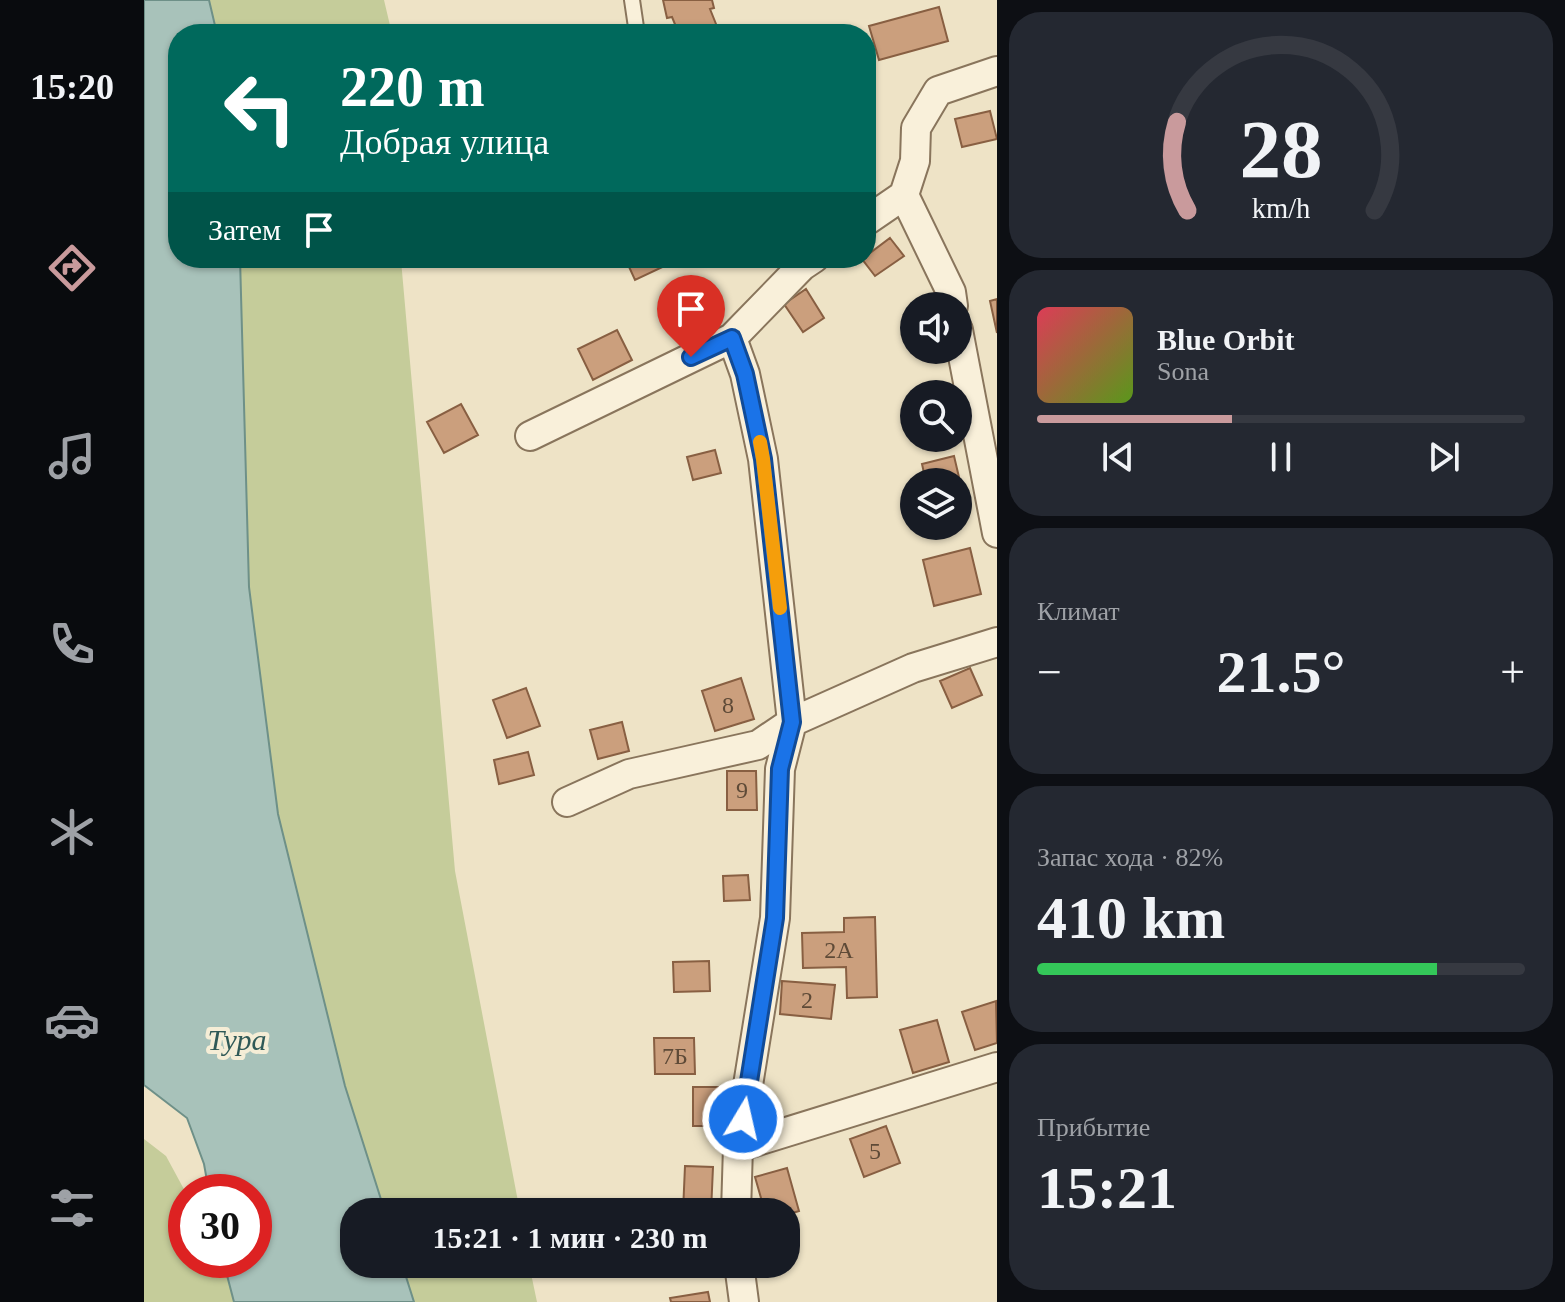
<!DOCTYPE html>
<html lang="ru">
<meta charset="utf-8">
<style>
:root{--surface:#171b24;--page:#242831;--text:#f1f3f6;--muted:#9ea1a6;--line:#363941;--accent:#c99a9c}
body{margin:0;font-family:"Times New Roman",serif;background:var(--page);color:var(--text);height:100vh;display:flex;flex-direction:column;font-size:30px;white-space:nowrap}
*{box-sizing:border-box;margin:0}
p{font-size:26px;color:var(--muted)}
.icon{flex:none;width:44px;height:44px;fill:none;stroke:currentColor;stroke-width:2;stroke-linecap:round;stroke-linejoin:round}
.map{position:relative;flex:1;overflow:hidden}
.side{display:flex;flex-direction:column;gap:12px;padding:12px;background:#0d0f14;width:568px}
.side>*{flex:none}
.guide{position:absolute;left:24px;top:24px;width:708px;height:244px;border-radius:32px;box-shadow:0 2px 6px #0004;background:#00695c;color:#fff;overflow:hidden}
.buttons{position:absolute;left:756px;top:292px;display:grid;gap:16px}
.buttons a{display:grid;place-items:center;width:72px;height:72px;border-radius:50%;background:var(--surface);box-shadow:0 2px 6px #0004;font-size:40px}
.speed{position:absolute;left:24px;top:1174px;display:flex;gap:16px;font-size:40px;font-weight:700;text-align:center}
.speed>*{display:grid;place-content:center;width:104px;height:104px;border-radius:50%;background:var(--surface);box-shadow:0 2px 6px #0004;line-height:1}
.speed .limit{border:12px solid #d22;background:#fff;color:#111}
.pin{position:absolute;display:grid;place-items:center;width:68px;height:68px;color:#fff;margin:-82px -34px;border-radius:50% 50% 50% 0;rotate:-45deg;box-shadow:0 0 8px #0007}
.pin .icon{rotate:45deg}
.me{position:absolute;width:88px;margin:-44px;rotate:9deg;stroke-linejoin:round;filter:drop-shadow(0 0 6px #0008)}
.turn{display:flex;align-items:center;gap:28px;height:168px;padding:0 40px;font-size:36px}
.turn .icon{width:104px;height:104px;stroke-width:2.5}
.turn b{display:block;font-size:56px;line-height:68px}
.then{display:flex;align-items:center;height:76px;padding:0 40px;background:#0003;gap:16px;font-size:30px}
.big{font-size:60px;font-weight:700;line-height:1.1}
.side .card{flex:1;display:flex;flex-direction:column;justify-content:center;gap:12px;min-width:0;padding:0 28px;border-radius:32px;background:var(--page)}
.side .dial{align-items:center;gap:0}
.dial svg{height:208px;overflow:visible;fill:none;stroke:var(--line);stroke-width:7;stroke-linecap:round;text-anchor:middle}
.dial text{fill:var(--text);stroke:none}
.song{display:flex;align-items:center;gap:24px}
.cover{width:96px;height:96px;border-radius:12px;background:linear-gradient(135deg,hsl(350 70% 55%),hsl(90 70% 35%))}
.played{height:8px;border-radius:4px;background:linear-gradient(90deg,var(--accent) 40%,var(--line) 40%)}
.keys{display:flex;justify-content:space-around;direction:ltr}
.heat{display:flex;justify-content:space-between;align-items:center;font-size:44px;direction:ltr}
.charge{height:12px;border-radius:6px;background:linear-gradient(90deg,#34c759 82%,var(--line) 0)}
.trip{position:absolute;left:196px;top:1198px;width:460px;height:80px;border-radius:32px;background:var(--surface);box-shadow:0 2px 6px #0004;font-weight:700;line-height:80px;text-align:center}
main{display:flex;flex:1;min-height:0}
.tab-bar{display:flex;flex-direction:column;width:144px;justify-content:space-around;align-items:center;background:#090b0e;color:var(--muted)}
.tab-bar .icon{width:56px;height:56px}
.tab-bar .selected{color:var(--accent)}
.tab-bar b{font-size:36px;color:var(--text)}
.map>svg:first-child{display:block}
</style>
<main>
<nav class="tab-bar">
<b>15:20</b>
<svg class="icon selected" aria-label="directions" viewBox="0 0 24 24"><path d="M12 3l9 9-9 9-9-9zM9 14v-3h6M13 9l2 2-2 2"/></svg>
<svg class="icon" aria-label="music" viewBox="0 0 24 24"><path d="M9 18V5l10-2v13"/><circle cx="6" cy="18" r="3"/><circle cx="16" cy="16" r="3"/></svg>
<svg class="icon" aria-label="phone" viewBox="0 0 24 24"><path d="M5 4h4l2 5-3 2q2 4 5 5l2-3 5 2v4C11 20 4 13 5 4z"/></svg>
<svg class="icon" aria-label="climate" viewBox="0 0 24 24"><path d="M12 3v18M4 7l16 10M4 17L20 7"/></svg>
<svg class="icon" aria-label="car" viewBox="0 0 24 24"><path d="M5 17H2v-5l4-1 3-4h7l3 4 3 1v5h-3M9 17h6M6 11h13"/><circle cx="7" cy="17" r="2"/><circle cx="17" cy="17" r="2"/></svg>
<svg class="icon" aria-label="filters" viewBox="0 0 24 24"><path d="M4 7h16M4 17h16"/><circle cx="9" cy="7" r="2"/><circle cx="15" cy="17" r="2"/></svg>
</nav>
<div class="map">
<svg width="853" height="1302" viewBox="0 0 853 1302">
<rect width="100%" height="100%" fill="#eee3c6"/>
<path fill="#c5cc9a" d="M65 0H240L248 34H73Z
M96 258H260L257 260 311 871 376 1212H241L201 1086 134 815 105 587Z
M0 1139 22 1156 42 1193V1260H76L81 1270 90 1302H0Z
M258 1264H385L393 1302H270Z"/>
<path fill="#a8c2ba" stroke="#6e9088" stroke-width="2" d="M0 0H65L73 34H34V258H96L105 587 134 814 201 1086 241 1212H210V1264H258L270 1302H90L79 1260H110V1192H65L60 1164 43 1118 0 1085Z"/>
<path fill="#cb9f7d" stroke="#885f42" stroke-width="2" d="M519 0H568L570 8 566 9 576 34H535L528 17 523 18Z
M795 7 804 41 735 60 725 26Z
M846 111 853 139 818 147 811 119Z
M746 238 760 256 731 276 718 259 722 258V256Z
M481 258H525L527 263 491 280Z
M662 289 680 318 659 332 640 304Z
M853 299V333L846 301Z
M473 330 488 360 449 380 434 349Z
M317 404 334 435 300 453 283 422Z
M571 450 577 473 549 480 543 457Z
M810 456 818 490 814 491V482H782L778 464Z
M826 548 837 594 790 606 779 560Z
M826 668 838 695 808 708 796 681Z
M597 678 610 719 571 731 558 691Z
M382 688 396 726 363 738 349 700Z
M478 722 485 751 454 759 446 730Z
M384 752 390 775 355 784 350 760Z
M583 771H612L613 810H583Z
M604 875 606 900 580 901 579 876Z
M731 917 733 997 703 998 702 967 659 968 658 933 700 932V918Z
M565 961 566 991 530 992 529 962Z
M638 981 691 985 687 1019 636 1014Z
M852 1001 853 1043 831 1050 818 1012Z
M793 1020 805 1062 769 1073 756 1030Z
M510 1038H550L551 1074H511Z
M549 1087H574V1126H549Z
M742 1126 756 1163 720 1177 706 1139Z
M541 1166 569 1167 567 1212H539Z
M643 1168 655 1211 642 1215V1212H621L611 1177Z
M564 1292 566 1302H527L526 1298Z"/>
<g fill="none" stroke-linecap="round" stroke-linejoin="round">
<defs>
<path id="service" d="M488 0 493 34"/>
<path id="minor" d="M760 195 807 292 809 306
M722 221 760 195 771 161 772 128 794 91 853 71
M814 330 853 533
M588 338 601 374 619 459 648 722 636 769 631 918 594 1147 592 1212
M386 436 588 338 658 266 670 258
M423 802 485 774 614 745 648 722 769 668 853 642
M594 1147 853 1067
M595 1264 600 1302"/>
</defs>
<use href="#service" stroke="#89755c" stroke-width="18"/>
<use href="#minor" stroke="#89755c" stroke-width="32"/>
<use href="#service" stroke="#f9f0da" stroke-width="14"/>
<use href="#minor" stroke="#f9f0da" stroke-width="28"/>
</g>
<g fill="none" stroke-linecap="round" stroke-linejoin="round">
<defs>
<path id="route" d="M547 357 588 338 601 374 619 459 648 722 636 769 631 918 599 1119"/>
</defs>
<use href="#route" stroke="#114b97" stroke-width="20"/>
<use href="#route" stroke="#1a73e8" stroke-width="14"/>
<path stroke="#f59e0b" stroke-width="14" d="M616 442 619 459 636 608"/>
</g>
<g text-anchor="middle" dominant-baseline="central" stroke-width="8" stroke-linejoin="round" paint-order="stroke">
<g font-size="24" fill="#5e4a37">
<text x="584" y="705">8</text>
<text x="598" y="790">9</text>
<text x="695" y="950">2А</text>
<text x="663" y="1000">2</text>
<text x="531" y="1056">7Б</text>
<text x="731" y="1151">5</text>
</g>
<g font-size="30" font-style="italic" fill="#2f5957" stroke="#f5edd6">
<text x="93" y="1039">Тура</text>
</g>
</g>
</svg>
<div class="buttons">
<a><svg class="icon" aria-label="sound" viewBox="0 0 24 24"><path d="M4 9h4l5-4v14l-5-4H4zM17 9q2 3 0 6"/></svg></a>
<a><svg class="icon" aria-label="search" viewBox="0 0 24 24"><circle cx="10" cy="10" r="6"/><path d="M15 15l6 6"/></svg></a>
<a><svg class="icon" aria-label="layers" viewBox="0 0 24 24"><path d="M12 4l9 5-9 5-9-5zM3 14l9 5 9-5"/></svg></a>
</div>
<div class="speed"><div class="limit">30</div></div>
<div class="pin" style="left:547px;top:357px;background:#d93025"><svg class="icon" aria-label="arrive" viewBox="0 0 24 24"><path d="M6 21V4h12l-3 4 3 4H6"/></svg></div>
<svg class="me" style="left:599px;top:1119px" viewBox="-20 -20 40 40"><circle r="17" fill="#1a73e8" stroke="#fff" stroke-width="3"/><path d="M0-11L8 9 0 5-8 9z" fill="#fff"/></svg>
<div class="trip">15:21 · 1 мин · 230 m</div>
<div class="guide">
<div class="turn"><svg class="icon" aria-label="left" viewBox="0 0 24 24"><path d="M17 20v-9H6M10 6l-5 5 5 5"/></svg><div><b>220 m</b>Добрая улица</div></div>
<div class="then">Затем<svg class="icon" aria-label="arrive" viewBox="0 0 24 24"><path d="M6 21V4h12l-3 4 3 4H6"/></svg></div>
</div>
</div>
<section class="side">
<div class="card dial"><svg viewBox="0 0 100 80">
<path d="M14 69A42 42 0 1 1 86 69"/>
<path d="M14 69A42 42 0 0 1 10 35" stroke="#c99a9c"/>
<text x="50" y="56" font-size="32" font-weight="700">28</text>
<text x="50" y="72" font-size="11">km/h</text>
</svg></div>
<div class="card">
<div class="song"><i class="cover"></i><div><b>Blue Orbit</b><p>Sona</p></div></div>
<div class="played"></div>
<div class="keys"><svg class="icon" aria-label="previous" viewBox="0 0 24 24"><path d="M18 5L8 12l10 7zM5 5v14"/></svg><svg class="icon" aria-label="pause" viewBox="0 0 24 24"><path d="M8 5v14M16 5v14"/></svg><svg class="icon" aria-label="next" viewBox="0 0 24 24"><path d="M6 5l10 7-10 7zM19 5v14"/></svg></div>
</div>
<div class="card"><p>Климат</p>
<div class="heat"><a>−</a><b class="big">21.5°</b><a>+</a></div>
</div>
<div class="card"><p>Запас хода · 82%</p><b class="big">410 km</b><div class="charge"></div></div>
<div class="card"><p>Прибытие</p><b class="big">15:21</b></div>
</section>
</main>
